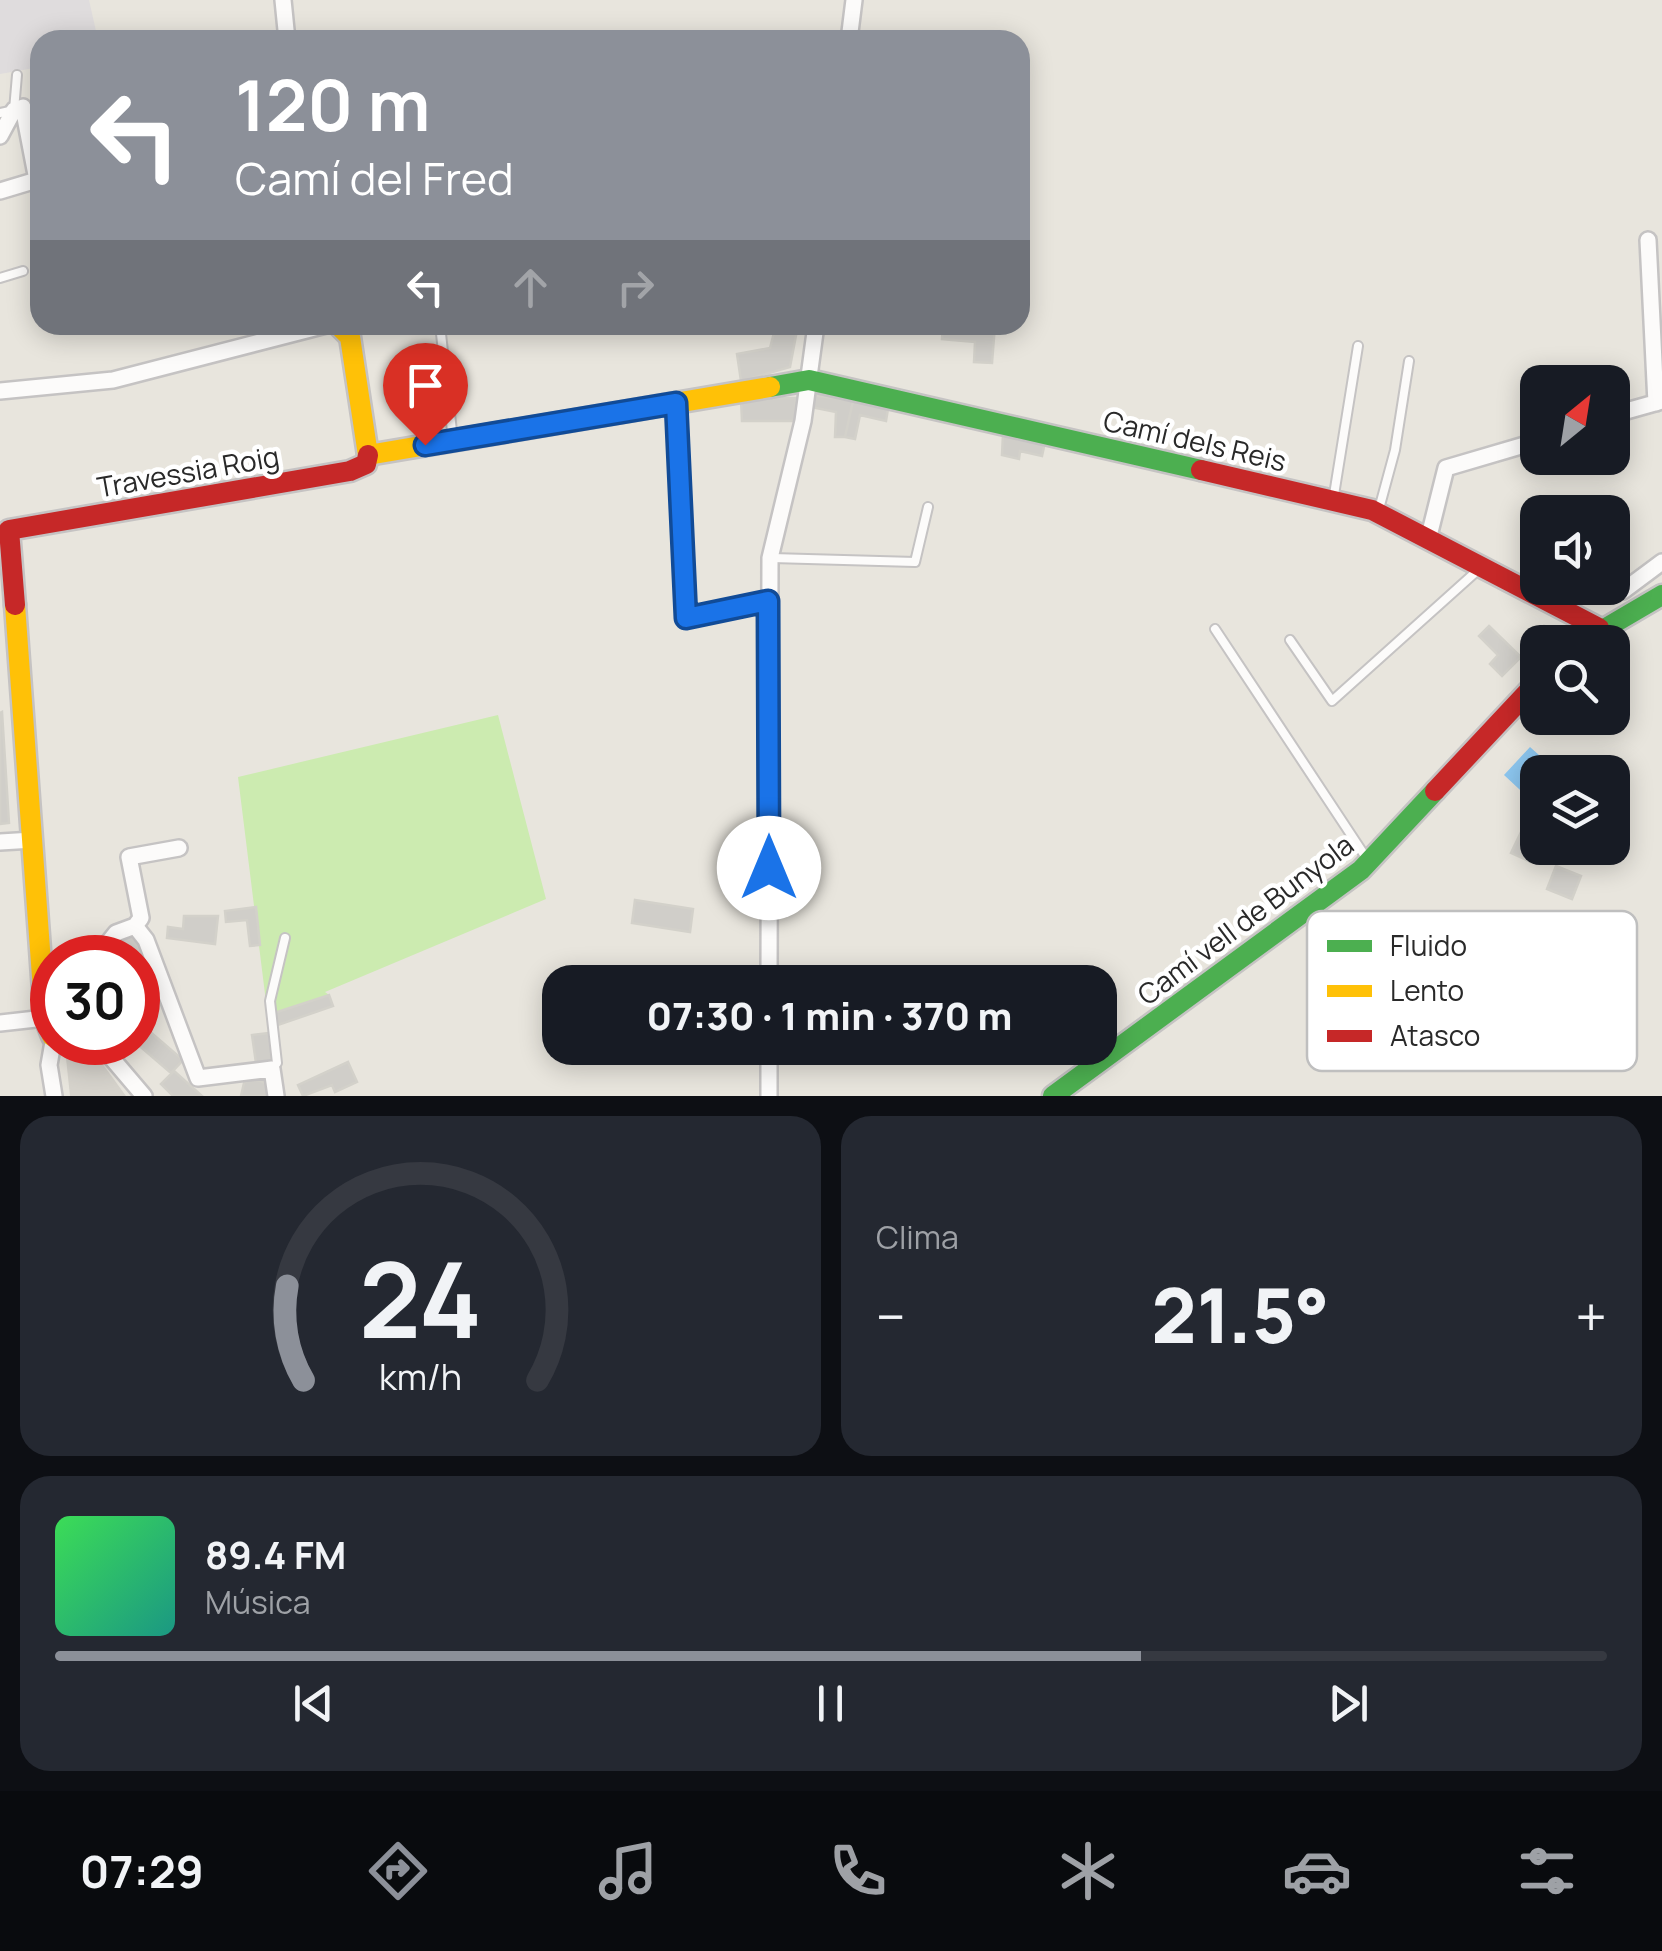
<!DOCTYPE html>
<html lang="es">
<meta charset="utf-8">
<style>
:root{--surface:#171b24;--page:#242831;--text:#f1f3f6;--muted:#9ea1a6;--line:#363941;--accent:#8c9099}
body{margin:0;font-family:Manrope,sans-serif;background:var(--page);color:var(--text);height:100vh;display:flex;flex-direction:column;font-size:38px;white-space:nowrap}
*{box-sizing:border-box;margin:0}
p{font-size:32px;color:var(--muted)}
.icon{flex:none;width:55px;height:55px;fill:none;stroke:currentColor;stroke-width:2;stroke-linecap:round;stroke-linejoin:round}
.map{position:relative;height:1096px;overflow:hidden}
.side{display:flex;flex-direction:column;gap:20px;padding:20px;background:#0d0f14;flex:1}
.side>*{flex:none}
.top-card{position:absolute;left:30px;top:30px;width:1000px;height:305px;border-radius:30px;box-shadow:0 5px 25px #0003;background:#8c9099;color:#fff;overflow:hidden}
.needle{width:65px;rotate:30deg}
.buttons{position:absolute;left:1520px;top:365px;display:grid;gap:20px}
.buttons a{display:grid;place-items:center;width:110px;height:110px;border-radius:20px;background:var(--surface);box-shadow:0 5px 25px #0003;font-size:50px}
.speed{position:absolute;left:30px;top:935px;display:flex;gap:20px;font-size:50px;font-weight:700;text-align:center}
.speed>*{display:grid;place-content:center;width:130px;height:130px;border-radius:50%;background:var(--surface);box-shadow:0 5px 25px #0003;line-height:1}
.speed .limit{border:15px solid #d22;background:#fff;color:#111}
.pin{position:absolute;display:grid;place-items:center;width:85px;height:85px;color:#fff;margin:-102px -42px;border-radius:50% 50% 50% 0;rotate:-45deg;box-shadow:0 0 10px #0007}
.pin .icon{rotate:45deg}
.me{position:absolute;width:110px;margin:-55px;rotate:0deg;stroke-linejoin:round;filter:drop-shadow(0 0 8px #0008)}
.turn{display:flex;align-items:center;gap:35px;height:210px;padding:0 40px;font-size:45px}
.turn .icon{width:130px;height:130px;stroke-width:2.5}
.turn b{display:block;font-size:70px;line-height:85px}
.lanes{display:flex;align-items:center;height:95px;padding:0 40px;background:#0003;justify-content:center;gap:50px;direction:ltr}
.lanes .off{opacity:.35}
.big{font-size:75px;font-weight:800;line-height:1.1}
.side .card{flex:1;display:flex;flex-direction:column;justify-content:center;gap:15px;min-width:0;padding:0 35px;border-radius:30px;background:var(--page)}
.side .dial{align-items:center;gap:0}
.dial svg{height:260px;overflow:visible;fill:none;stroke:var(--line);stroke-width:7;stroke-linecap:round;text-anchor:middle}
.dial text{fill:var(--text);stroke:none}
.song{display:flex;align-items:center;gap:30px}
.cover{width:120px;height:120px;border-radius:15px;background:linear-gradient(135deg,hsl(130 70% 55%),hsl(170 70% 35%))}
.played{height:10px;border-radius:5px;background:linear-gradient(90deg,var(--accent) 70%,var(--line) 70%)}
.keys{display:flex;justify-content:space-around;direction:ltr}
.heat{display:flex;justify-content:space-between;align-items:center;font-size:55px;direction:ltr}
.side .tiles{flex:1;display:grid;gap:20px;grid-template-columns:1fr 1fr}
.card:last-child{grid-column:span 2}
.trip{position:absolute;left:542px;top:965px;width:575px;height:100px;border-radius:30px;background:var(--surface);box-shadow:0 5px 25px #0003;font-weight:800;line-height:100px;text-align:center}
.tab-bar{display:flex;height:160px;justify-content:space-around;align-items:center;background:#090b0e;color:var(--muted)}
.tab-bar .icon{width:70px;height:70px}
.tab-bar .active{color:var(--accent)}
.tab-bar b{font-size:45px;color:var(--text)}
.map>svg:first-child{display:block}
</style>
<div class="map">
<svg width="1662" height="1096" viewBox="0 0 1662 1096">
<rect width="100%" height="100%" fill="#e8e5dd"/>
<path fill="#dfdcdd" d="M0 0H89L98 40H40V67L0 74Z"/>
<path fill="#ccebb0" d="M498 715 546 899 325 992 329 995 274 1013 270 1002H266L238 777Z"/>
<path fill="#d6d3cc" d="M74 1042 84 1043 94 1052 126 1096H70L65 1049Z"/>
<path fill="#8cc6ef" d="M1530 747 1558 772H1538L1537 796 1532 801 1504 775Z"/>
<path fill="#d0cec9" stroke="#d3d1ca" stroke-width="2.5" d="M776 325H798L790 367 741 381 737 354 770 348Z
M943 325H995L992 363 974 362 975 342 942 339Z
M813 395 853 401 845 437H835L836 412 811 407Z
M796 398V421H742L741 399Z
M853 401 888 409 886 421 860 415 855 439 845 437Z
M1003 434 1045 442 1042 456 1020 451 1019 459 1002 455Z
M1556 588H1604L1565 606Z
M1489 626 1521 657 1502 676 1490 664 1498 655 1479 636Z
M1544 626 1559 640 1538 642V655L1527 644Z
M2 712 9 823 0 824V713Z
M1521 832 1538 838V848H1560L1555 857 1537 849 1531 862 1511 853Z
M1556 866 1581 876 1572 899 1547 889Z
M635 900 693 909 690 932 632 923Z
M256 907 260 945 250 946 247 920 226 922 225 911Z
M184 916H218L215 944 167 938 168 927 183 929Z
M115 948a12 12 0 1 1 24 0a12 12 0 1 1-24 0Z
M329 995 333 1006 278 1025 274 1013Z
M141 1024 183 1060 171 1073 135 1042Z
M270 1033 274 1060 256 1063 252 1035Z
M348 1062 357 1082 335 1092 332 1085 303 1096 298 1085Z
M174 1071 202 1096H173L161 1084Z
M252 1078 266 1083 269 1096H241L244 1083Z"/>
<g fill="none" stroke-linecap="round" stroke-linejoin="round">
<defs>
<path id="lane" d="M0 113 14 110 17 75
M0 278 23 271
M440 325 453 440
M1333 501 1358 346
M1379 509 1395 450 1409 361
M772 558 915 562 928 507
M1215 629 1367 859
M1290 640 1332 701 1478 570
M272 1069 277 1063 270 1001 285 938"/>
<path id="street" d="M283 0 287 40
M849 40 854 0
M0 136 14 110 23 107 37 180
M0 191 40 179
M1648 240 1656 403
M0 391 113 380 326 325
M676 403 686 618 769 601
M1612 415 1662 401
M1428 540 1446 468 1538 441
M1623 591 1662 562
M0 842 33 840
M135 926 141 918 129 857 179 848
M96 958 116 933 135 926 146 940 198 1078 272 1069 276 1096
M769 982 770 558 803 421 816 325
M0 1023 45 1018 52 1010
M53 1042 49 1065 54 1096
M98 1042 144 1096
M769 1048V1096"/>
<path id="fast" d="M770 387 809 380 1201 470
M1582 642 1662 595
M1053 1096 1361 870 1435 791"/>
<path id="slow" d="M338 325 350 337 368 455 770 387
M15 605 45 1018 52 1036"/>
<path id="jam" d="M1201 470 1372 510 1599 628
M15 605 9 530 350 471 366 464 368 455
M1435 791 1538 681"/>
</defs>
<use href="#lane" stroke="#c5c3c3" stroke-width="12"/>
<use href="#street" stroke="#c5c3c3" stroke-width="20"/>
<use href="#fast" stroke="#c5c3c3" stroke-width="25"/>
<use href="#slow" stroke="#c5c3c3" stroke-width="25"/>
<use href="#jam" stroke="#c5c3c3" stroke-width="25"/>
<use href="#lane" stroke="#fcfbfa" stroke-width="8"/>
<use href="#street" stroke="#fcfbfa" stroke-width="15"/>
<use href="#fast" stroke="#4caf50" stroke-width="20"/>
<use href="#slow" stroke="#ffc107" stroke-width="20"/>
<use href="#jam" stroke="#c62828" stroke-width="20"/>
</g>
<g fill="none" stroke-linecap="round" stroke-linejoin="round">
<defs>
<path id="route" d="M425 445 676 403 686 618 768 601 769 868"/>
</defs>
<use href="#route" stroke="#114b97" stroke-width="25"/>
<use href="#route" stroke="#1a73e8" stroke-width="18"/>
</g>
<g text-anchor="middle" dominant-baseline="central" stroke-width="9" stroke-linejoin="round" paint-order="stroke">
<g font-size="28" fill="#292929" stroke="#fff">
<text transform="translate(1195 440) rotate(13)">Camí dels Reis</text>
<text transform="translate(188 471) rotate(-10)">Travessia Roig</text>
<text transform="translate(1245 919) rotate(-37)">Camí vell de Bunyola</text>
</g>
</g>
<rect x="1307" y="911" width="330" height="160" rx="15" fill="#fff" stroke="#bfbfbf" stroke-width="2.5"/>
<rect x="1327" y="940" width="45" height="12" fill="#4caf50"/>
<rect x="1327" y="985" width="45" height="12" fill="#ffc107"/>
<rect x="1327" y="1030" width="45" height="12" fill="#c62828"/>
<g font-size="28" fill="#292929">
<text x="1390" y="956">Fluido</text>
<text x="1390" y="1001">Lento</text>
<text x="1390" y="1046">Atasco</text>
</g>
</svg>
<div class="buttons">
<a><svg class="needle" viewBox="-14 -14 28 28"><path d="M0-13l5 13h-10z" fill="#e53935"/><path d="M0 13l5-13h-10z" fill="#9ea1a6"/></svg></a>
<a><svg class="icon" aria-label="sound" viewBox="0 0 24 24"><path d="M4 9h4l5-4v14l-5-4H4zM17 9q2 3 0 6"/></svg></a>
<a><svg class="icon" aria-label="search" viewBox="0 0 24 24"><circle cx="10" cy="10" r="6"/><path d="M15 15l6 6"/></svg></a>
<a><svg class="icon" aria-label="layers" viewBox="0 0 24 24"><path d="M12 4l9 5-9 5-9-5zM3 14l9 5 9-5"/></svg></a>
</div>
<div class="speed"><div class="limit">30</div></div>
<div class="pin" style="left:425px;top:445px;background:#d93025"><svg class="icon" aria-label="arrive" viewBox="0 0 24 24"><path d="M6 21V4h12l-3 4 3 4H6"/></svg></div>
<svg class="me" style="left:769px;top:868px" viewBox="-20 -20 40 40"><circle r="19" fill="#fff"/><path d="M0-13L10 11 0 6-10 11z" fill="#1a73e8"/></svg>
<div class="trip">07:30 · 1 min · 370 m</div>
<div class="top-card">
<div class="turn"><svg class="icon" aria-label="left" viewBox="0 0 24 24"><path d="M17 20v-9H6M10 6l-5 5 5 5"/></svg><div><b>120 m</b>Camí del Fred</div></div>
<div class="lanes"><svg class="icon" aria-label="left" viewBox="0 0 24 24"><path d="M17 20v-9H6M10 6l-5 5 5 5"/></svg><svg class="icon off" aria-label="ahead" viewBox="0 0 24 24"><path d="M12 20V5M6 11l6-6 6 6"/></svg><svg class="icon off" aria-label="right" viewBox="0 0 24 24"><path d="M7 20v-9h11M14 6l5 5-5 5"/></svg></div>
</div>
</div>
<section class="side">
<div class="tiles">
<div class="card dial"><svg viewBox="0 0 100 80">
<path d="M14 69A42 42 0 1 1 86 69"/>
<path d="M14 69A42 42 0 0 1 9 40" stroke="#8c9099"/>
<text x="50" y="56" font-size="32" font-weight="700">24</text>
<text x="50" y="72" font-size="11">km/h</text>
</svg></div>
<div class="card"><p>Clima</p>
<div class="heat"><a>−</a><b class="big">21.5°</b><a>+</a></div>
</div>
<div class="card">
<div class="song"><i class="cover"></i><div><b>89.4 FM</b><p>Música</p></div></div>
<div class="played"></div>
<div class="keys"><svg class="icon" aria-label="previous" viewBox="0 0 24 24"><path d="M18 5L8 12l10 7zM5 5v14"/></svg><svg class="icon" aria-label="pause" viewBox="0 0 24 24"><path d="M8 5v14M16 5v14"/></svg><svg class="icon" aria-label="next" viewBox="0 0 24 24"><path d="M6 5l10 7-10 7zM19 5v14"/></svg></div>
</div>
</div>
</section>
<nav class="tab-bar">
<b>07:29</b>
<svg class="icon active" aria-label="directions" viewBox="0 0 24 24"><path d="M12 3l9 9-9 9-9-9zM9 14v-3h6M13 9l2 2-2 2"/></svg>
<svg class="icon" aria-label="music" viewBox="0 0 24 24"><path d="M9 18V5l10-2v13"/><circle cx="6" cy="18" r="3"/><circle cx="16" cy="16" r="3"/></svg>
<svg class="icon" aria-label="phone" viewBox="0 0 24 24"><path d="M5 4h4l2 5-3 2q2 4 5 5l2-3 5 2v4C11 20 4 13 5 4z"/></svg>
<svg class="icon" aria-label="climate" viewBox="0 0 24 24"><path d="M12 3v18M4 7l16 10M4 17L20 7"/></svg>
<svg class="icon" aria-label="car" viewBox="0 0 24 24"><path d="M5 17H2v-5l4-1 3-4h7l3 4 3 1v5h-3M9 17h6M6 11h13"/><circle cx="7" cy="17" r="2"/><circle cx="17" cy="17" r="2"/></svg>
<svg class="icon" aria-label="filters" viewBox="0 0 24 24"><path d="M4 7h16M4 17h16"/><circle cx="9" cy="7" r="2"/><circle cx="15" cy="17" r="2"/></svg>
</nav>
